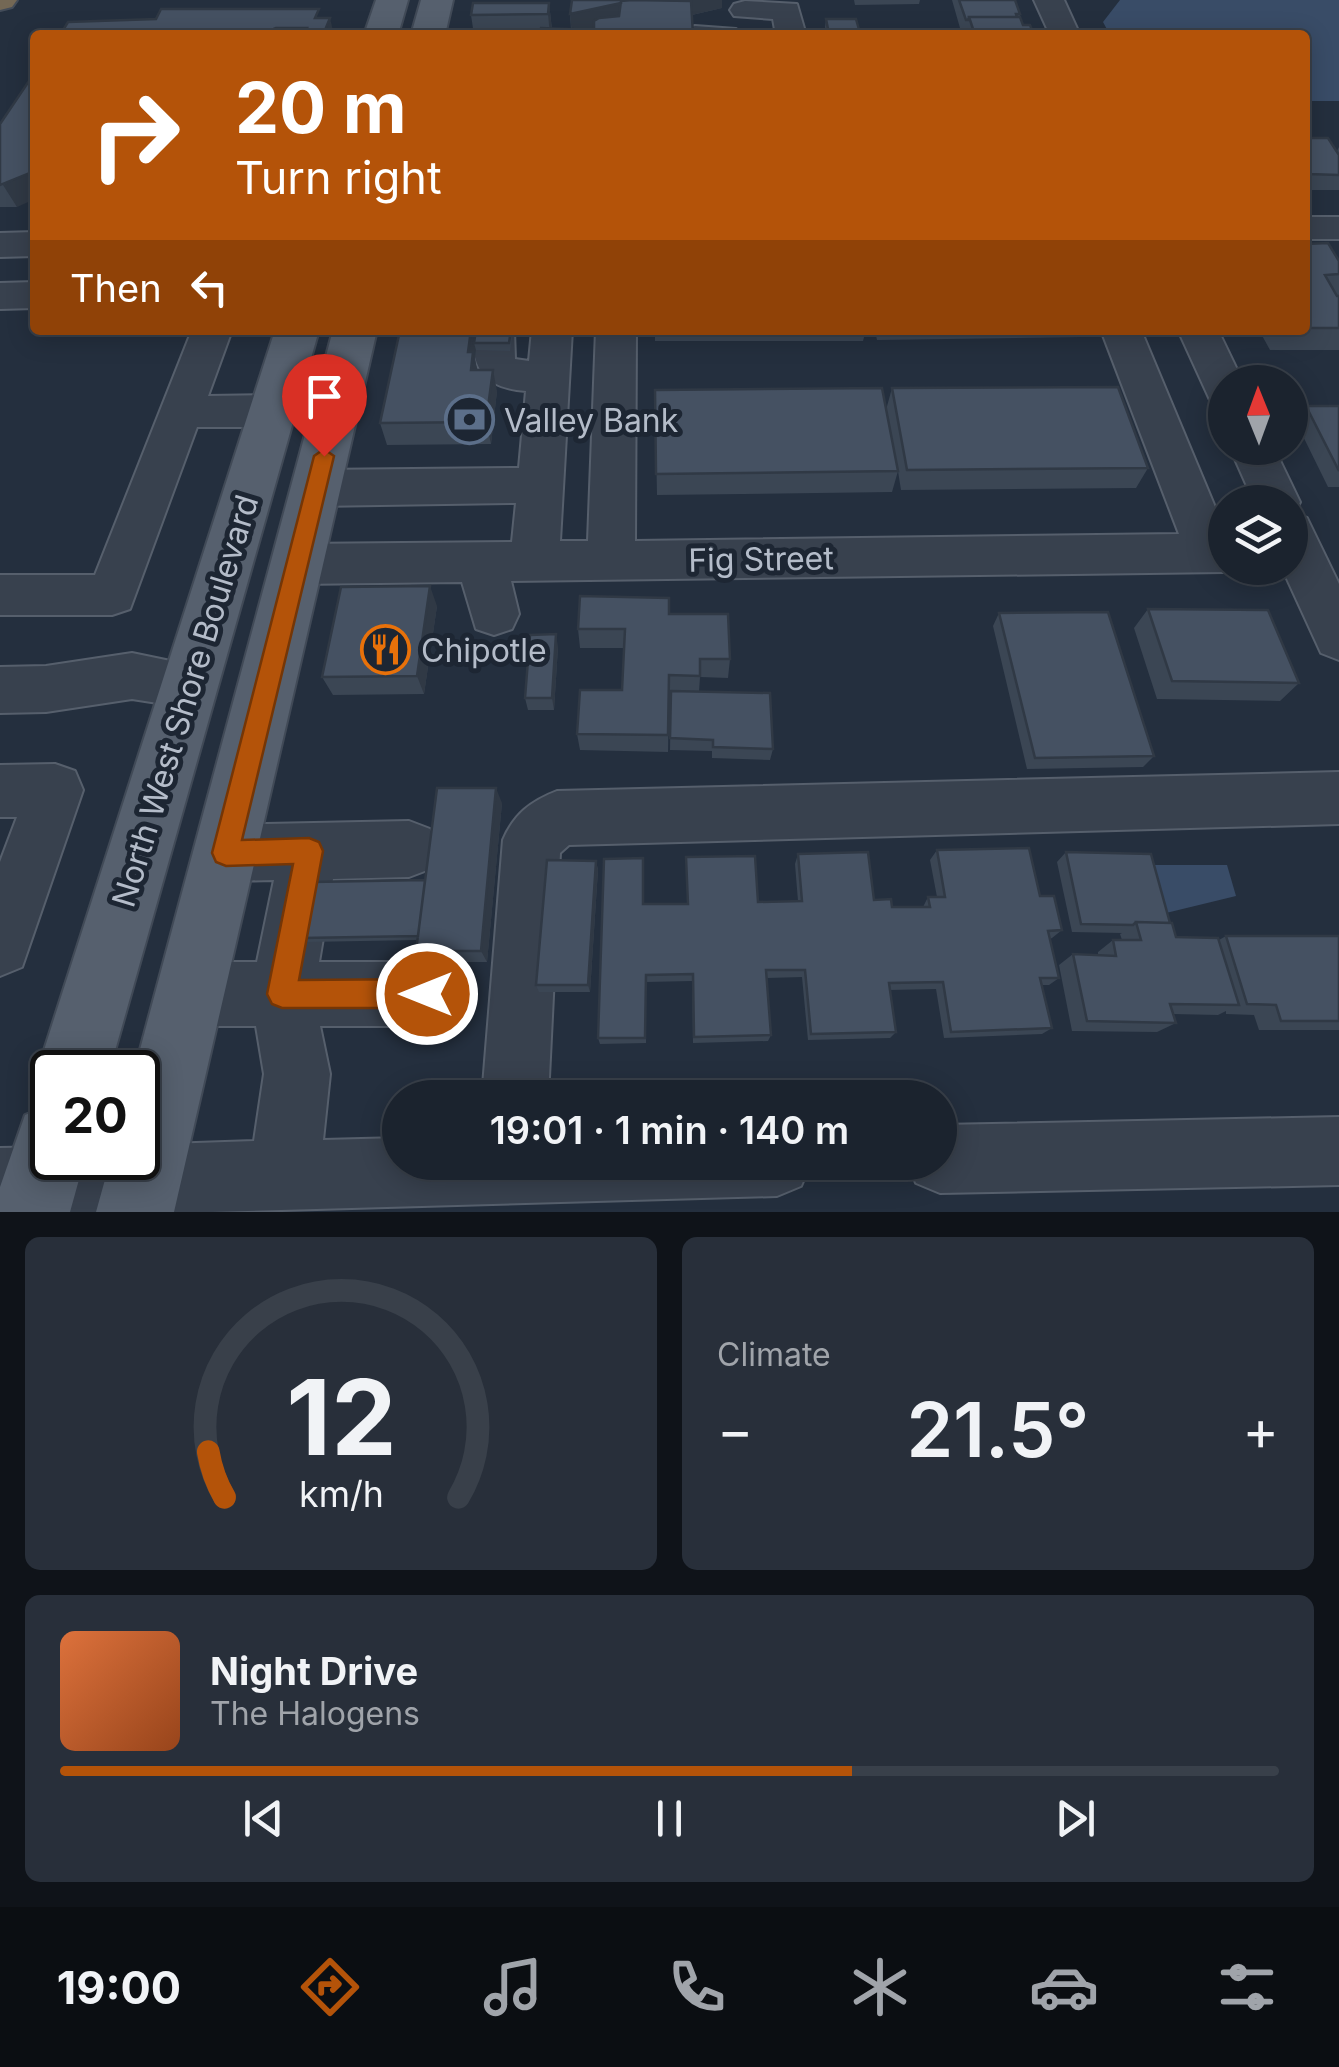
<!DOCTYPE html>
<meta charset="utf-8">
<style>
:root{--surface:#1b232e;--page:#282f3a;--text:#f1f3f6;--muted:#a0a4aa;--line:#39404a;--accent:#b45309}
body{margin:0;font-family:Inter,sans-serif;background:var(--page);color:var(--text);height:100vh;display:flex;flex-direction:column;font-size:38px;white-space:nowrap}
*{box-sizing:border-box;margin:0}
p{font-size:32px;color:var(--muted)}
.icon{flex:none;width:55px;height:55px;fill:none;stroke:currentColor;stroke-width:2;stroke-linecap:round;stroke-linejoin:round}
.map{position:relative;height:1212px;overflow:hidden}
.drawer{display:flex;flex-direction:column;gap:25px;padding:25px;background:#0f1319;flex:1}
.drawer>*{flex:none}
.banner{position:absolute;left:30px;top:30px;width:1280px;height:305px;border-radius:10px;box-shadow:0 5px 25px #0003,0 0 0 2px var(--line);background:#b45309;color:#fff;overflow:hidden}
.needle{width:65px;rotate:359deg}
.controls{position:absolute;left:1208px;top:365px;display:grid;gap:20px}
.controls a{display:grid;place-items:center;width:100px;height:100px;border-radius:50%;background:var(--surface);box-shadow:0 5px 25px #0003,0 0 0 2px var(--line);font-size:50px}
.speed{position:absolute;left:30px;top:1050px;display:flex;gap:20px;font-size:50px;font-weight:700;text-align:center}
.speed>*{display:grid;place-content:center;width:130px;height:130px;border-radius:50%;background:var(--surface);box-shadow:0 5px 25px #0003,0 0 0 2px var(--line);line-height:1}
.speed .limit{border:5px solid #111;border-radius:15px;background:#fff;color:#111}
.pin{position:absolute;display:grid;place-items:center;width:85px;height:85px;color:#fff;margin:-102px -42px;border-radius:50% 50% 50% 0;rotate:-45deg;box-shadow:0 0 10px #0007}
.pin .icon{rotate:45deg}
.me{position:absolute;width:110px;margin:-55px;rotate:270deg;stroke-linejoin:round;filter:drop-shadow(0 0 8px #0008)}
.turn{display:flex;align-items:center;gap:35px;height:210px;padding:0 40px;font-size:45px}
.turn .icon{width:130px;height:130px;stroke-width:2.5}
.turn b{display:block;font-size:70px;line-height:85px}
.then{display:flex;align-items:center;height:95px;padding:0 40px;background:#0003;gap:20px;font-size:38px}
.big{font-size:75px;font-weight:600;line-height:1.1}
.drawer .tile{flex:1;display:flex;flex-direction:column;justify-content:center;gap:15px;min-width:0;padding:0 35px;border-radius:15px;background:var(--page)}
.drawer .dial{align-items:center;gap:0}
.dial svg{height:260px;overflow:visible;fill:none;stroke:var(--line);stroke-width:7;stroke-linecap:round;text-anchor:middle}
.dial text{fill:var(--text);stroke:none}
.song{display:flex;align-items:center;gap:30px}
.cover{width:120px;height:120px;border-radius:15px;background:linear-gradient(135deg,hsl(20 70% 55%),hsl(20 70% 35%))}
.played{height:10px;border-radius:5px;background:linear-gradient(90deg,var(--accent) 65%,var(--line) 65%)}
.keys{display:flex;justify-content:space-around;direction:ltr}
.heat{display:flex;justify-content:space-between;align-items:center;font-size:55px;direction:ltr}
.drawer .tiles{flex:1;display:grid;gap:25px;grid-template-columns:1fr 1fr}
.tile:last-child{grid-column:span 2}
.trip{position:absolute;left:382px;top:1080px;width:575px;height:100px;border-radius:50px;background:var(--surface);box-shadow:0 5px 25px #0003,0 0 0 2px var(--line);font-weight:600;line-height:100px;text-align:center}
.tabs{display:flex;height:160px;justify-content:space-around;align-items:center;background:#0b0e12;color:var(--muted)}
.tabs .icon{width:70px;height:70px}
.tabs .on{color:var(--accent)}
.tabs b{font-size:45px;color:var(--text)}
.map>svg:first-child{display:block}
</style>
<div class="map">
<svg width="1339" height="1212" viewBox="0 0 1339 1212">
<rect width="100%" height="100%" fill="#242f3e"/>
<path fill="#394c67" d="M1120 0H1339V101H1305V35H1110L1103 22Z
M1153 865H1227L1236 896 1166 913Z"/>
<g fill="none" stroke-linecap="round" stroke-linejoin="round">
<defs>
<path id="minor" d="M1034 0H1064L1080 35H1050Z
M745 1 797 4 806 35H776L773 19 734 16 730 10 734 4Z
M695 26 736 29 740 35H680L684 29Z
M1305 217H1339V239H1305Z
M35 232V256L0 257V233Z
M35 282V308L0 309V283Z
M192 330H232L208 396 273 395 288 400 295 411 288 422 273 427H197L130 609 112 615H0V575H95Z
M474 330H514L515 359 529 361 532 330H572L560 541H588L596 330H636L635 541 1179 534 1101 330H1141L1225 531V568H1239L1225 572 511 581 519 614 512 629 494 635 476 629 462 582 297 584 280 578 273 564 280 550 297 544 512 542 516 503 316 506 300 500 293 488 300 476 316 470 519 468 526 391C486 388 470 370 474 330Z
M1178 330H1218L1243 382H1225V404L1210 400Z
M1230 448H1274L1300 502 1294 514 1307 518 1339 584V660L1321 653 1282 568H1290V502H1254Z
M132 653 209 669 216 685 209 701 190 708 132 699 46 712 0 713V667L46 666Z
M55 764 75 771 83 790 22 967 0 976V862L17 817H0V765Z
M1339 772V824L569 845 560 853 548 1098H482L503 840C514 814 531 801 557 791Z
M409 821 430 829 438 849 430 869 409 877 333 879 319 962H427L449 972 459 994 449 1016 427 1026H320L330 1074 323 1140 400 1138V1162H811L801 1186 777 1196 212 1212H0V1148L52 1147V1158H138V1145L254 1141 264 1074 256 1026H190L168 1016 158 994 168 972 190 962H257L274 880 225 881 204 873 196 853 204 833 225 825Z
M1339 1117V1185L940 1193 916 1183 907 1162H940V1125Z"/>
<path id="major" d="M376 0H408L398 35H364Z
M421 0H453L445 35H411Z
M275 330H319L109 1072H52V1100L47 1098 37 1072Z
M333 330H377L174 1212H96L111 1158H138V1072H134Z
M52 1104V1158H85L70 1212H0V1187L25 1115Z"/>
<path id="highway" d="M0 0H17L12 7 0 10Z"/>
</defs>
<use href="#minor" stroke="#565f6c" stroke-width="4"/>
<use href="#major" stroke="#414a57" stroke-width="4"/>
<use href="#highway" stroke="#434c59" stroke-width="4"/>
<use href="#minor" fill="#38414e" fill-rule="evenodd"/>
<use href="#major" fill="#56606e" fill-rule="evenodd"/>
<use href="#highway" fill="#746855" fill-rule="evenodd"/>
</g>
<path fill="#3b4654" d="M854 0H920L919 4 855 5Z
M952 0H1015L1023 25 1034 35H962Z
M549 3 552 29 571 30 570 14 722 8 692 15 693 35H474L471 15Z
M826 19 860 33 859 35H827L825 27Z
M0 124 17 207H0Z
M1305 138 1337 151 1339 147V190H1305Z
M1305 244 1339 261V350H1270L1259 330H1305Z
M400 330H513L510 351 476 350 475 359 477 370 497 391 491 444 387 445 380 423Z
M655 330H866L863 341H655Z
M875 330H1085L1082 337 877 340Z
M892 388 1148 468 1136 488 901 490 898 471 892 492 657 495 655 390 886 410Z
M1306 406H1339V487H1328L1295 420Z
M437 606 424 694 333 695 322 677Z
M1148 609 1299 683 1280 701 1157 699 1134 628Z
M999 613 1154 756 1143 767 1027 769 993 626Z
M669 614 730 659 728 678 700 677 699 692 773 749 770 760 712 758V751L670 750 671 693H669L668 752 580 750 577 734 622 690 624 648H580L578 629Z
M558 647 554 710H528L525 698Z
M502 803 487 962H425L416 951 417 940 307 942 302 938 425 880Z
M937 850 1040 896 1062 930 1052 938 1050 939 1059 978 1049 985H1042L1052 1028 1042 1034 944 1038 936 989 890 990 896 1032 890 1038 808 1040 802 977 767 978 771 1035 768 1041 693 1043 692 981 646 982V1043L600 1044 598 1038 644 904 798 901 795 864 798 854 874 900 892 907H923L928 897H937L930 860Z
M1066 852 1170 923 1176 937 1219 940 1226 936H1339V1030H1259L1254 1015 1226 1014V1011L1218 1015 1173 1014 1176 1023 1157 1032 1072 1031 1059 965 1073 954 1098 955V952L1113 940H1122L1120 934 1122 933 1072 932 1057 862Z
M596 861 598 870 590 992H539L536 985Z"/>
<path fill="#303945" d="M634 0H722V8L604 35H572L570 14Z
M549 3 552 31 550 35 548 14Z
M330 18 334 35H323Z
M35 171V199L17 207 3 185Z
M471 330H479L474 343 476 350 475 359 478 374 475 392 468 352Z
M493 370 497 391 491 444 486 422Z
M430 586 437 606 424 694 417 676Z
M556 634 558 647 554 710 552 698Z
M496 788 502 803 487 962 481 951Z
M596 861 598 870 590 992 588 985Z"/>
<path fill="#455162" stroke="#303945" stroke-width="2.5" d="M572 0H632L621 1V3L570 14Z
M632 0 691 1 693 35H539L541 28 594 30V21L599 18 619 16 621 1Z
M959 0H1015L1020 14H1016L1017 17H969L968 20H966Z
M473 3H549L548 14 471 15Z
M161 9H319L315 18H330L323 35H308L307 28H276L259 35H60L68 22 156 19Z
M969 17H1020L1023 25H1030L1034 35H975Z
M826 19H856L860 33 829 34Z
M276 28H307L304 35H259Z
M35 72V171L0 185V124Z
M1305 138H1328L1339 155V175L1308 174 1305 170Z
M1328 243 1339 261V274L1325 275 1337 296H1339V328H1305V244Z
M400 330H471L468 352H473L471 370H493L486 422 380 423Z
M476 330H511L509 343H474Z
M1118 387 1148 468 907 470 892 388Z
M882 388 898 471 656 474 655 390Z
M1306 406H1339V471Z
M430 586 417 676 322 677 341 587Z
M580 596 669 598V614H728L730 659H700V676L669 675 668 735 577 734 580 690H622L625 629H578Z
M1148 609 1268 610 1299 683 1172 681Z
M1108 612 1154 756 1035 758 999 613Z
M556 634 552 698H525L530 635Z
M671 691 770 693 773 749 713 747V740L670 738Z
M437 788H496L481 951H416Z
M1029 848 1040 896H1054L1062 930 1048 931 1059 978H1040L1052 1028 951 1032 943 982 889 983 896 1032 811 1034 805 970H766L771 1035 694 1037 693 974 646 975 645 1038H598L604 859 643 858V904H688L686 857 755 856 758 902 802 901 798 854 868 852 874 900 891 899 892 907H930L928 897H945L937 850Z
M1066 852 1151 854 1170 923 1136 922 1133 925 1081 924Z
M547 860 596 861 588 985H536Z
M425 880 418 936 302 938 312 882Z
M1136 922 1172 923 1176 937 1218 938 1239 1005 1170 1004 1176 1023 1087 1021 1073 954 1116 956 1113 940H1141Z
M1226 936H1339V1021H1281L1276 1005 1247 1004Z"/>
<path fill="#b45309" stroke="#753606" stroke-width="2.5" d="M324 449 334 456 242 840 309 838 319 842 323 851 299 980 427 979 437 984 441 994 437 1004 427 1008H282L272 1004 267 994 293 864 226 866 216 862 212 853 314 456Z"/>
<defs>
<symbol id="bank-ring" viewBox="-11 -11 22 22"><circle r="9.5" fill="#1d2633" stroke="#5c6f8a" stroke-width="1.5"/><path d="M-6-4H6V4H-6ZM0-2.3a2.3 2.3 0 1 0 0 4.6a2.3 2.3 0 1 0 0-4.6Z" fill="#5c6f8a"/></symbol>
<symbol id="restaurant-ring" viewBox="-11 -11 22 22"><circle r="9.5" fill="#1d2633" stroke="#e8710a" stroke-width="1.5"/><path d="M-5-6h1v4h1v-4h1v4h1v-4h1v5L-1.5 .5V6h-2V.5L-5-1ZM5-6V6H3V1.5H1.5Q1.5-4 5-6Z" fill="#e8710a"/></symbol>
</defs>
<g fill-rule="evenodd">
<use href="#bank-ring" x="442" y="392" width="55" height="55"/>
<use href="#restaurant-ring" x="358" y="622" width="55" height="55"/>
</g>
<g text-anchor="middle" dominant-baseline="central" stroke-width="10" stroke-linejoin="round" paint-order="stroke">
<g font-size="32" fill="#b4bcc9" stroke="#1d2633" text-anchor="start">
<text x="504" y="420">Valley Bank</text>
<text x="421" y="650">Chipotle</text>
</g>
<g font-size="32" fill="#b4bcc9" stroke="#1d2633">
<text transform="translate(761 559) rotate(-1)">Fig Street</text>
<text transform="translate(185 701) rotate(-73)">North West Shore Boulevard</text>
</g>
</g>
</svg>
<div class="controls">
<a><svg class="needle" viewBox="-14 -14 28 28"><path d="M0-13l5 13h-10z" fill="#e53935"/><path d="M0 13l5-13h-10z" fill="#a0a4aa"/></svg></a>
<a><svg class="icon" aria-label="layers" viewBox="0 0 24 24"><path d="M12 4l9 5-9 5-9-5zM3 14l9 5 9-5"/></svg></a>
</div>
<div class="speed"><div class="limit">20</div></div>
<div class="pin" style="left:324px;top:456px;background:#d93025"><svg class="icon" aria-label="arrive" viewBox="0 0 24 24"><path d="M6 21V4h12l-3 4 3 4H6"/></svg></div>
<svg class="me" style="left:427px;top:994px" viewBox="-20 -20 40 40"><circle r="17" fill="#b45309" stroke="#fff" stroke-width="3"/><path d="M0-11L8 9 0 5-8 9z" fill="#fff"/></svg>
<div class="trip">19:01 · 1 min · 140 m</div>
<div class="banner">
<div class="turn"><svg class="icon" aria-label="right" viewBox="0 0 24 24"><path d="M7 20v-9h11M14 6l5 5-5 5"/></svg><div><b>20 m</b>Turn right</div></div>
<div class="then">Then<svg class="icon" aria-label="left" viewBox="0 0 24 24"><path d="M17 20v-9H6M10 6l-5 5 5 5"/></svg></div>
</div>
</div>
<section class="drawer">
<div class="tiles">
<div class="tile dial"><svg viewBox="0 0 100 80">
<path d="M14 69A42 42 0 1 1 86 69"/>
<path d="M14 69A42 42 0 0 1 9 55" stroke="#b45309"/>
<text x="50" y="56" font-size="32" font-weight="700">12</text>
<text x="50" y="72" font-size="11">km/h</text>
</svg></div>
<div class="tile"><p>Climate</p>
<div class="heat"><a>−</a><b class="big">21.5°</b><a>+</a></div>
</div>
<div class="tile">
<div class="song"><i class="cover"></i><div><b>Night Drive</b><p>The Halogens</p></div></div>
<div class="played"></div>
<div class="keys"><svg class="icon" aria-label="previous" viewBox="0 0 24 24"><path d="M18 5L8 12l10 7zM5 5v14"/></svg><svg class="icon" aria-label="pause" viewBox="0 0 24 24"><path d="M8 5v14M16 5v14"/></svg><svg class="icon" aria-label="next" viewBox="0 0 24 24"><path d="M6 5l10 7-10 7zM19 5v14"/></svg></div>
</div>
</div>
</section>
<nav class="tabs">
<b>19:00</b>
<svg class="icon on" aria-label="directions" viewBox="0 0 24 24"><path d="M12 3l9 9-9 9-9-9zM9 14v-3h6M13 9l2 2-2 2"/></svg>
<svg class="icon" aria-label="music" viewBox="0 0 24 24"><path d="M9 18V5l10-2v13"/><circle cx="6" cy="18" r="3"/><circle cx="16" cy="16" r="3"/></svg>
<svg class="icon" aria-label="phone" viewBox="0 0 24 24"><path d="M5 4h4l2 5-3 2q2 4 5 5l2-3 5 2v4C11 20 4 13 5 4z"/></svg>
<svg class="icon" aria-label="climate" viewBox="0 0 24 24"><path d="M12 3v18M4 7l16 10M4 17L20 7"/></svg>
<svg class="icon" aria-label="car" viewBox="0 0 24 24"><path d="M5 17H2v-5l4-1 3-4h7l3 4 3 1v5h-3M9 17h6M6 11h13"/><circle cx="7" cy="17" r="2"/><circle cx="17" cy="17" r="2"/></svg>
<svg class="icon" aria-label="filters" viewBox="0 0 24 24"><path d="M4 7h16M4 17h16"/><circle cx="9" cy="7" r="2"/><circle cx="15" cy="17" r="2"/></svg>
</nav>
